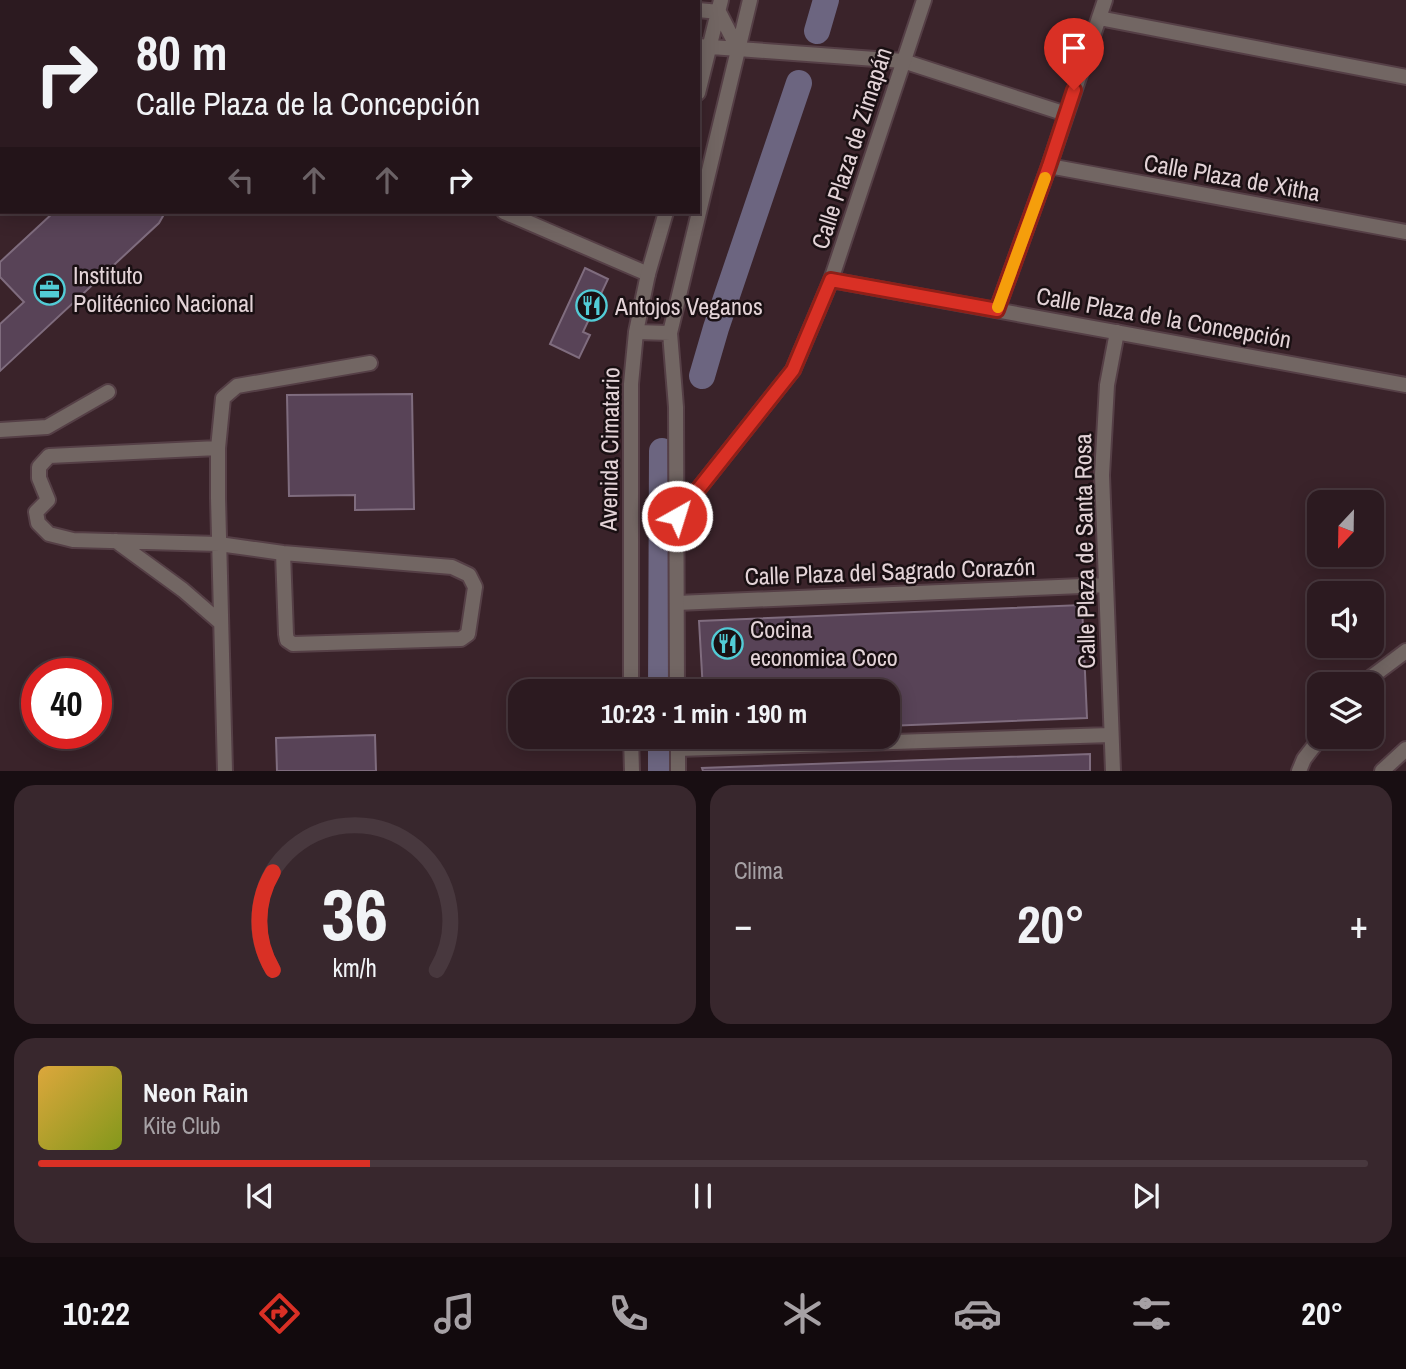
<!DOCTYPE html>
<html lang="es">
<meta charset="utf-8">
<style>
:root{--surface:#2c1a20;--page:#38272d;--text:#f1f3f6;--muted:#a6a1a5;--line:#48383e;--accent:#d93025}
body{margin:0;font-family:"Archivo Narrow",sans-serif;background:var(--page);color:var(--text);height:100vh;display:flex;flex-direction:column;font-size:26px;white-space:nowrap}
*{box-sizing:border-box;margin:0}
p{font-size:23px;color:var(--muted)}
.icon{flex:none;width:38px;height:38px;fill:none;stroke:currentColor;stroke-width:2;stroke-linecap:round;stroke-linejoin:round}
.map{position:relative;height:771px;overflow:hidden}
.panel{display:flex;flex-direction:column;gap:14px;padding:14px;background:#180e12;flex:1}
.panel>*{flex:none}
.banner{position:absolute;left:0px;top:0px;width:700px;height:214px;box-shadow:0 4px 18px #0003,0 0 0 2px var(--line);background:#2c1a20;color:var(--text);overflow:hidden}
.needle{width:46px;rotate:202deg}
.controls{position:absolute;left:1307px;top:490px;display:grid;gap:14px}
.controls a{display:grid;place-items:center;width:77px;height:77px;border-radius:14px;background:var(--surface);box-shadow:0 4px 18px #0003,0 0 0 2px var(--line);font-size:35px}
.speed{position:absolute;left:21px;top:658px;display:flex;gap:14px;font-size:35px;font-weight:700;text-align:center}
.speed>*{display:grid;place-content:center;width:91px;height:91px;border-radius:50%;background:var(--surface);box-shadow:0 4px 18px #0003,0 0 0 2px var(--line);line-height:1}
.speed .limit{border:10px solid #d22;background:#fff;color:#111}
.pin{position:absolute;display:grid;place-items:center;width:60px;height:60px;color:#fff;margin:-72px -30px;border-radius:50% 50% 50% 0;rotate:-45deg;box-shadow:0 0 7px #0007}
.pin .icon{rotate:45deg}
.me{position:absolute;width:77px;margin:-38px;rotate:39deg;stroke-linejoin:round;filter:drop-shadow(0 0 5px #0008)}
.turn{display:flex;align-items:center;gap:24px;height:147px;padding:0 21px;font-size:32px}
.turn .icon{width:91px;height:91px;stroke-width:2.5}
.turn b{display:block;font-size:49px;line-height:60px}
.lanes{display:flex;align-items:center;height:66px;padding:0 21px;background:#0003;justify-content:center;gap:35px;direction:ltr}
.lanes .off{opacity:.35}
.big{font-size:52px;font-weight:800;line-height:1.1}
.panel .widget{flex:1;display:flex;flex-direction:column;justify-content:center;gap:10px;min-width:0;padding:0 24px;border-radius:21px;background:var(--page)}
.panel .dial{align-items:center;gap:0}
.dial svg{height:182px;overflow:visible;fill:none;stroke:var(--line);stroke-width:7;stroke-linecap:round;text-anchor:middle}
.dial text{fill:var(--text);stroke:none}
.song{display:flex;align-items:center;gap:21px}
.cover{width:84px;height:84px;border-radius:10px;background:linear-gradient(135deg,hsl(40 70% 55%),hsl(70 70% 35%))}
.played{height:7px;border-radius:4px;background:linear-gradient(90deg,var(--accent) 25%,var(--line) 25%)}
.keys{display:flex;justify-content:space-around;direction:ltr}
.heat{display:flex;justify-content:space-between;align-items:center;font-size:38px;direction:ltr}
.panel .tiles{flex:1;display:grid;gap:14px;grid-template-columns:1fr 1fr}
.widget:last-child{grid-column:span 2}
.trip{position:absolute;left:508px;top:679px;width:392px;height:70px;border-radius:21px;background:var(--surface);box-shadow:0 4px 18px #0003,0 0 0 2px var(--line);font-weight:800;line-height:70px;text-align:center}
.tab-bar{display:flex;height:112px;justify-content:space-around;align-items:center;background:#120a0d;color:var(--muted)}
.tab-bar .icon{width:49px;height:49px}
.tab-bar .active{color:var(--accent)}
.tab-bar b{font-size:32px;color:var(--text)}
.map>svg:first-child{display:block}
</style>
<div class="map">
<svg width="1406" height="771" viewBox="0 0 1406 771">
<rect width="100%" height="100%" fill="#3a232a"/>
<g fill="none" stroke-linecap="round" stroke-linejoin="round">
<path stroke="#6c6580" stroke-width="26" d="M817 31 826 0
M702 376 716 328 799 83
M661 691 662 451
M661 771V737"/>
</g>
<path fill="#584357" stroke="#7f6c7e" stroke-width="2" d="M54 212H162L163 216 159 223 0 371V324L24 302 0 277V262Z
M585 268 608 279 583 332 590 335 579 358 550 344Z
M412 394 414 509 355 510V495L289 496 287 395Z
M1082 605 1087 718 887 726V691H703L699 621Z
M375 735 376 771H277L276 738Z
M1090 754V771H703L702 768Z"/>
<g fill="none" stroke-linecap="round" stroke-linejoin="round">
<defs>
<path id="service" d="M0 430 47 427 108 392
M218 448 49 456 39 467V478L48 500 36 512 38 523 49 534 73 540 219 544 283 553 452 567 469 575 475 587 468 634 461 639 293 644 287 640 286 634 283 553
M116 541 183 590 221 623
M1362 684 1406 651
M225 771 218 498V448L223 398 237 386 370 363
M1299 771 1304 759 1321 737
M1382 771 1406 749"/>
<path id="minor" d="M65 0 69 2
M1099 18 1406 77
M738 49 903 61 1066 114
M1049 166 1406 232
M504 212 648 274
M831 280 1406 385
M997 310 1049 166 1105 0
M677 603 1106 585
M678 749 1111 735
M1113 771 1102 475 1107 385 1117 332"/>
<path id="tertiary" d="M80 0 103 2
M560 0 585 2
M698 10 719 12 738 49
M698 46 738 49
M698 93 721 0
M636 332 670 333
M677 516 793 370 831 280 924 0
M631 691V384L636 332 648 274 666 212
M677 691 676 407 670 333 750 0
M631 737 632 771
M678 737V771"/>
</defs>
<use href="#service" stroke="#553f46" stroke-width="18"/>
<use href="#minor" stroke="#553f46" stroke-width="18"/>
<use href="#tertiary" stroke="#553f46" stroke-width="18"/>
<use href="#service" stroke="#726663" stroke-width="14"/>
<use href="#minor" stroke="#726663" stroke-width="14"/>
<use href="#tertiary" stroke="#726663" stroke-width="14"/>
</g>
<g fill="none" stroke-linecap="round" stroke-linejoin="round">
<defs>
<path id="route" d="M677 516 793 370 831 280 997 310 1049 166 1074 90"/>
</defs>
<use href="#route" stroke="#8d1f18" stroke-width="18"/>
<use href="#route" stroke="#d93025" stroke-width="12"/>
<path stroke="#f59e0b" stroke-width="12" d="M998 307 1045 178"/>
</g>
<defs>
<symbol id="office-ring" viewBox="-11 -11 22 22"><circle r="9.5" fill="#1a1013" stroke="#52ccd6" stroke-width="1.5"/><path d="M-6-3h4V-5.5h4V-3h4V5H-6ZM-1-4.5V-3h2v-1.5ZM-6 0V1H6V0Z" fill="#52ccd6"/></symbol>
<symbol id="restaurant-ring" viewBox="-11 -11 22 22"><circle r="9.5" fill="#1a1013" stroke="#52ccd6" stroke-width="1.5"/><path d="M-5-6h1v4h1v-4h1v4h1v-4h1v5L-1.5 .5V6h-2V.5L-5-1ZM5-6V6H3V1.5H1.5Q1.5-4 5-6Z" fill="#52ccd6"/></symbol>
</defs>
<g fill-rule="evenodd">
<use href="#office-ring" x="32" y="272" width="35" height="35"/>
<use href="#restaurant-ring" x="574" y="288" width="35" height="35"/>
<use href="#restaurant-ring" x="710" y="626" width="35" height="35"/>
</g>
<g text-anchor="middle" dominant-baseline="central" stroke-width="5" stroke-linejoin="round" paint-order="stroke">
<g font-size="24" fill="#e3d3d7" stroke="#1a1013">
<text transform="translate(851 148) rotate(-72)">Calle Plaza de Zimapán</text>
<text transform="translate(1232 177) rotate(10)">Calle Plaza de Xitha</text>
<text transform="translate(1164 317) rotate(10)">Calle Plaza de la Concepción</text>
<text transform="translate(609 449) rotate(-89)">Avenida Cimatario</text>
<text transform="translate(1084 551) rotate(-91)">Calle Plaza de Santa Rosa</text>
<text transform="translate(890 571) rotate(-2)">Calle Plaza del Sagrado Corazón</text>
</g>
<g font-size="24" fill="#e3d3d7" stroke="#1a1013" text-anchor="start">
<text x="73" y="275">Instituto<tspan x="73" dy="28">Politécnico Nacional</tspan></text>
<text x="615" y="306">Antojos Veganos</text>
<text x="750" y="629">Cocina<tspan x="750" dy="28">economica Coco</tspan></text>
</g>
</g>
</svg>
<div class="controls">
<a><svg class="needle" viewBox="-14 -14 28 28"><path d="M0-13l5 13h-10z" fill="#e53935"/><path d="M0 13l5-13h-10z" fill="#a6a1a5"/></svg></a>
<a><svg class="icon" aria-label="sound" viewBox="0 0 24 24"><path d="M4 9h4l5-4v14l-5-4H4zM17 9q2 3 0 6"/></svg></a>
<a><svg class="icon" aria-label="layers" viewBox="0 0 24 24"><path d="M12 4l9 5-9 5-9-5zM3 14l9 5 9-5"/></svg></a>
</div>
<div class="speed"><div class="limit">40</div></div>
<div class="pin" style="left:1074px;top:90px;background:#d93025"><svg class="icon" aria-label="arrive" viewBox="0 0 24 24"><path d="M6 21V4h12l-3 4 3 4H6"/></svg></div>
<svg class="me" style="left:677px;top:516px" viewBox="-20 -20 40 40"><circle r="17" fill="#d93025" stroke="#fff" stroke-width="3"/><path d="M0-11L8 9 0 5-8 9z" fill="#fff"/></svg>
<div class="trip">10:23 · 1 min · 190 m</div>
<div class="banner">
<div class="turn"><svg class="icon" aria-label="right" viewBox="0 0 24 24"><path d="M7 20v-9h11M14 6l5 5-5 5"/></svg><div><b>80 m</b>Calle Plaza de la Concepción</div></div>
<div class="lanes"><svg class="icon off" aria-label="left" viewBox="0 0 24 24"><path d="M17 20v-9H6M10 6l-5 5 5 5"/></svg><svg class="icon off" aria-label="ahead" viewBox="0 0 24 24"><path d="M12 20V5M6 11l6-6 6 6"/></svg><svg class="icon off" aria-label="ahead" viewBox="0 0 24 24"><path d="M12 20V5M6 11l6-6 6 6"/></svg><svg class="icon" aria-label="right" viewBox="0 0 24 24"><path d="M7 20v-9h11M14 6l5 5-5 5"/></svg></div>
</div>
</div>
<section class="panel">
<div class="tiles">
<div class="widget dial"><svg viewBox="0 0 100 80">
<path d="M14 69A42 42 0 1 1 86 69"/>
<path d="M14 69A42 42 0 0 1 14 26" stroke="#d93025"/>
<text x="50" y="56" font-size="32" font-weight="700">36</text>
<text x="50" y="72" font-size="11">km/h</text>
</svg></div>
<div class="widget"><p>Clima</p>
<div class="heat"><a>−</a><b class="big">20°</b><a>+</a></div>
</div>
<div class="widget">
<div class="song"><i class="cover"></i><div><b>Neon Rain</b><p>Kite Club</p></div></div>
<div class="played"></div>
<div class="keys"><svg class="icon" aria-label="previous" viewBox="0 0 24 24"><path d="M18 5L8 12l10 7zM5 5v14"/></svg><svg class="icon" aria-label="pause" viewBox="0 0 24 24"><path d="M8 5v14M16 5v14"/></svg><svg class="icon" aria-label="next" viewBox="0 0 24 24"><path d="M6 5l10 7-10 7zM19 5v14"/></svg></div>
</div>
</div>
</section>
<nav class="tab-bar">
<b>10:22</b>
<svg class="icon active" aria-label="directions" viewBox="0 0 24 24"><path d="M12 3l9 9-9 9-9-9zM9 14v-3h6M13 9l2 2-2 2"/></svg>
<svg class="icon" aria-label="music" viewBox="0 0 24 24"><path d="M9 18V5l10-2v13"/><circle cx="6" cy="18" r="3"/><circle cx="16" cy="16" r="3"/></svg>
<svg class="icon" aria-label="phone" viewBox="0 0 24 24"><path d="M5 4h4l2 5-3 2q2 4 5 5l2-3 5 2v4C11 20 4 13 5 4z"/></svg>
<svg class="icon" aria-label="climate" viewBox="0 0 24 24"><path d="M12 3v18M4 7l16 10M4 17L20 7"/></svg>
<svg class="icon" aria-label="car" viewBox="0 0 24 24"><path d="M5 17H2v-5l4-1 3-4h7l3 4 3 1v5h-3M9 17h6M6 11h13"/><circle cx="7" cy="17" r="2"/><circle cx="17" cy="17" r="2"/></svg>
<svg class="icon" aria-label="filters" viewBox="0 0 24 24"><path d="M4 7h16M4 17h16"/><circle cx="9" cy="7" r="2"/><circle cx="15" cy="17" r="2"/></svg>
<b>20°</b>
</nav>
